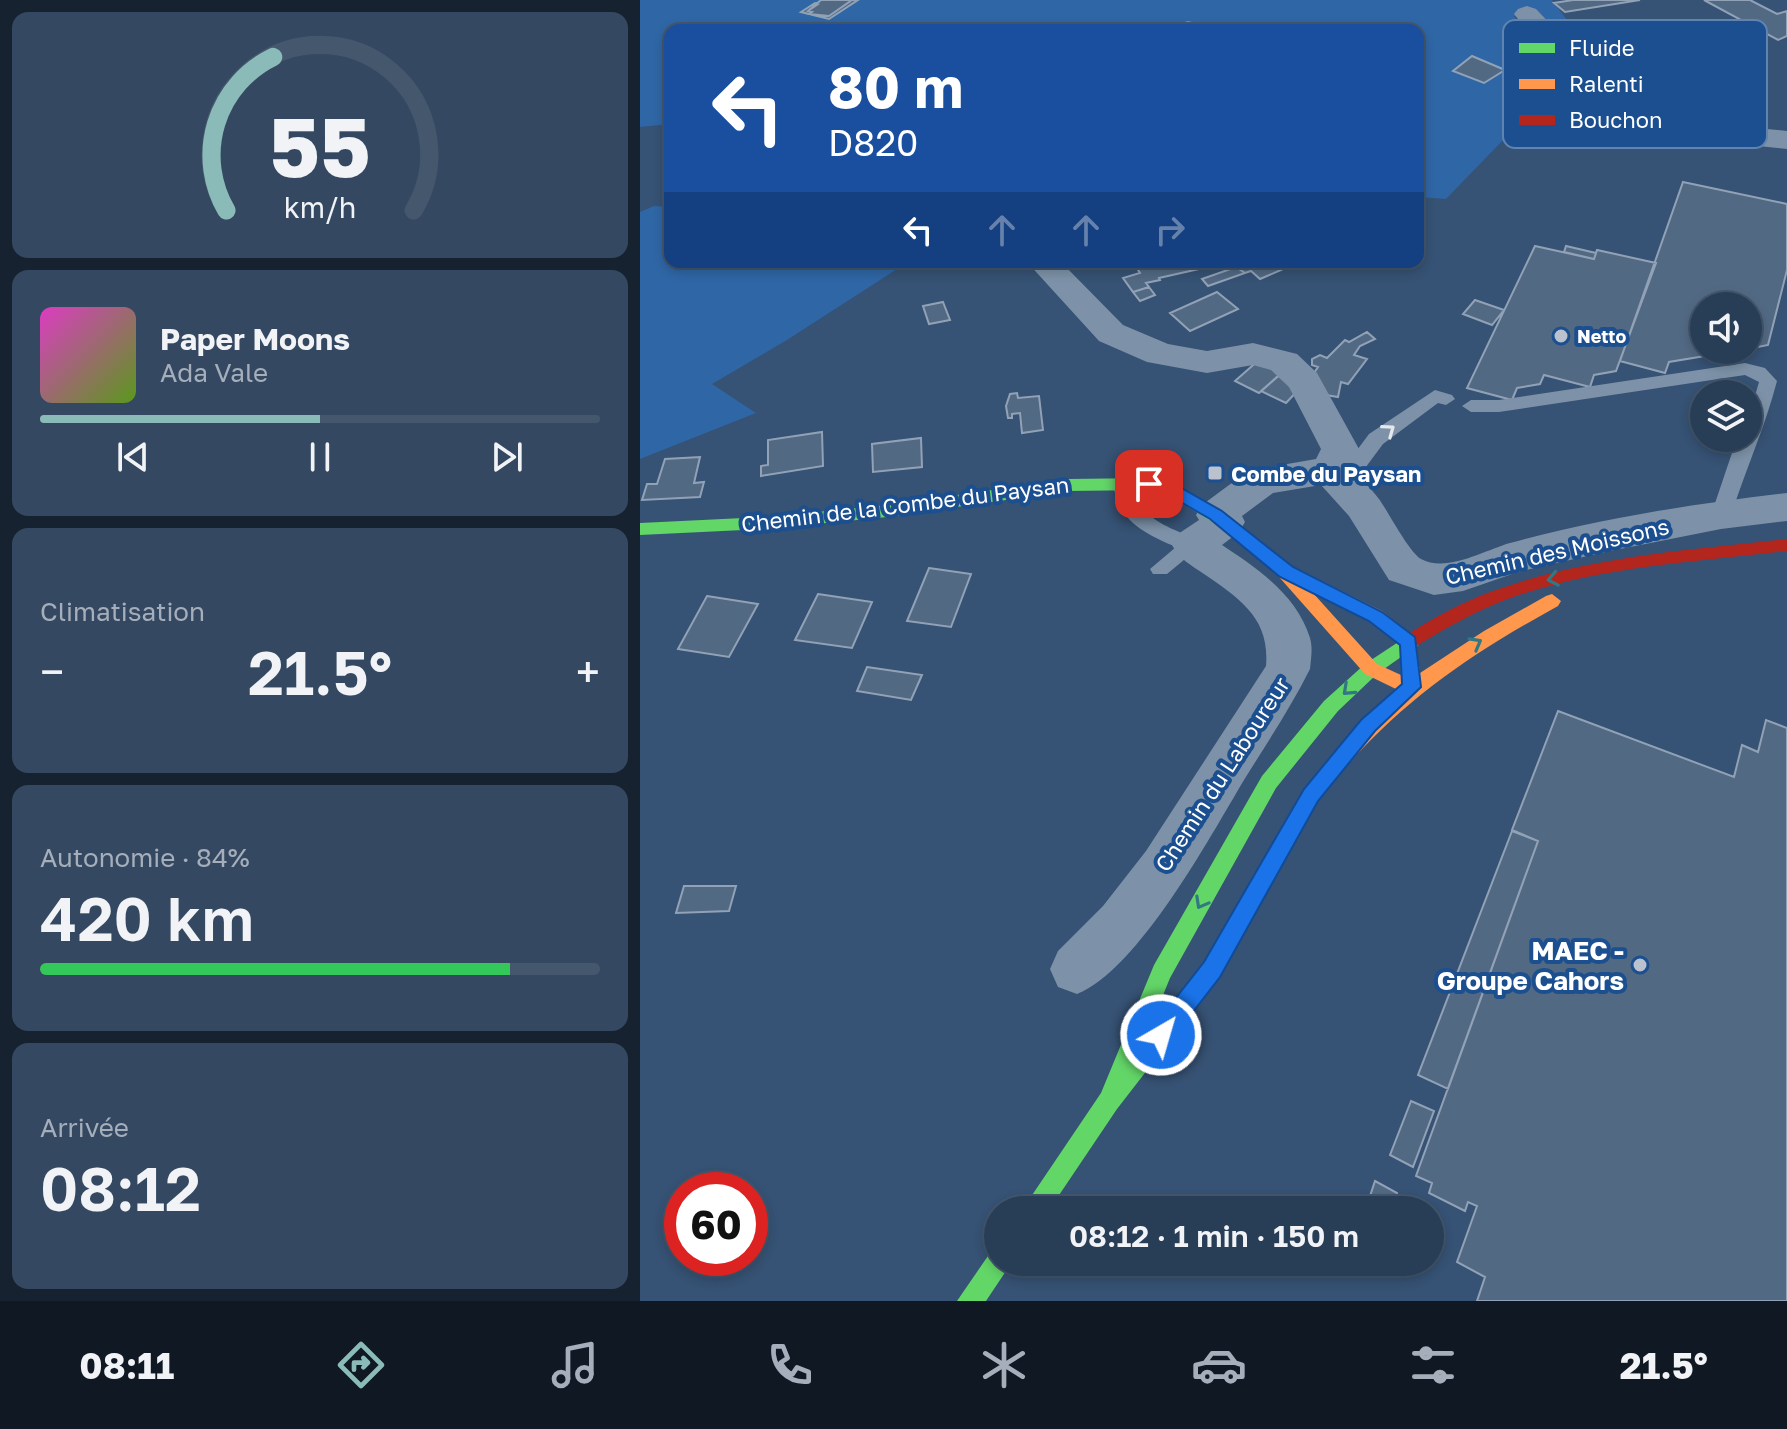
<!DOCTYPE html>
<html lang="fr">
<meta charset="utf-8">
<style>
:root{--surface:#283e57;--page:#344961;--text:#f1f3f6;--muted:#a5aeba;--line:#44576d;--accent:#8bbbb9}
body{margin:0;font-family:"Golos Text",sans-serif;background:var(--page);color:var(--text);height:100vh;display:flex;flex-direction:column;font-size:30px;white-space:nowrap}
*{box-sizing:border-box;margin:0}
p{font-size:26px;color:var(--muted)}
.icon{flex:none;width:44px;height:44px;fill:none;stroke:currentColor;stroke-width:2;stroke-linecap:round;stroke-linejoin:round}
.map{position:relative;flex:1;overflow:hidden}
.panel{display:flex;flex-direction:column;gap:12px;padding:12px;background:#162230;width:640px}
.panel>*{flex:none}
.top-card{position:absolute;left:24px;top:24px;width:760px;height:244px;border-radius:16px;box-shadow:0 4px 12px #0003,0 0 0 2px var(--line);background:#1a4fa0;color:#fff;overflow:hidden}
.fabs{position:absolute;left:1050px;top:292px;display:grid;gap:16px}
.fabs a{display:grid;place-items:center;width:72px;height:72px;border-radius:50%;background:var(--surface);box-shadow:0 4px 12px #0003,0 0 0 2px var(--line);font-size:40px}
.speed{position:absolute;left:24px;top:1172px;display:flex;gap:16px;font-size:40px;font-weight:700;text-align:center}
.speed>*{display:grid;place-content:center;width:104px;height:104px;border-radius:50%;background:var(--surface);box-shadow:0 4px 12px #0003,0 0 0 2px var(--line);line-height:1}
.speed .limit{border:12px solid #d22;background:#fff;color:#111}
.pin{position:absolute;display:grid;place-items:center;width:68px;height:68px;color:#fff;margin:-34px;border-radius:16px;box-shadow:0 4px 12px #0006}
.me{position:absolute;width:88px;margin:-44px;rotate:38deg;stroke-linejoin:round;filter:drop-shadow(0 0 6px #0008)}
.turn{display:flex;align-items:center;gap:28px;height:168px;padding:0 32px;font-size:36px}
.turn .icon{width:104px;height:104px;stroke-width:2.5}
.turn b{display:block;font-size:56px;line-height:68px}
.lanes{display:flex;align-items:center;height:76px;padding:0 32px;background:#0003;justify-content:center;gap:40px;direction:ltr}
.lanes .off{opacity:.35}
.big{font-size:60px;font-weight:600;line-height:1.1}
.panel .tile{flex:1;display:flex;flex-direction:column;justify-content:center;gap:12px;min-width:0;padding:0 28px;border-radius:16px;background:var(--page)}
.panel .dial{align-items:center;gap:0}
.dial svg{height:208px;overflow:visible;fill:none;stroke:var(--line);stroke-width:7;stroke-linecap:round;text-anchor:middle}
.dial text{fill:var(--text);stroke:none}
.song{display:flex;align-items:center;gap:24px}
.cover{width:96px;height:96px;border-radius:12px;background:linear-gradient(135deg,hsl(310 70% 55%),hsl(90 70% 35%))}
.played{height:8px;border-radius:4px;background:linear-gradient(90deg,var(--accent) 50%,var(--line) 50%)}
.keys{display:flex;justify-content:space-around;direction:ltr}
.heat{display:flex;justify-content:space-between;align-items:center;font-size:44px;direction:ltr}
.charge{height:12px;border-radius:6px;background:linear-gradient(90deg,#34c759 84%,var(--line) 0)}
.trip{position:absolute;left:344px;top:1196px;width:460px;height:80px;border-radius:40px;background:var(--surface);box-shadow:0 4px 12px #0003,0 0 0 2px var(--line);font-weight:600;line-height:80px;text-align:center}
.menu{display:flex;height:128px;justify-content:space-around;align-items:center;background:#101923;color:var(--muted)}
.menu .icon{width:56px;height:56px}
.menu .current{color:var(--accent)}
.menu b{font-size:36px;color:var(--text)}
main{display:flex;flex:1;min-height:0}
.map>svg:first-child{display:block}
</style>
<main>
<section class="panel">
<div class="tile dial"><svg viewBox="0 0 100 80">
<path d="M14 69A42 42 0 1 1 86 69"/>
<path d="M14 69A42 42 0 0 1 32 10" stroke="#8bbbb9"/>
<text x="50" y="56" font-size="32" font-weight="700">55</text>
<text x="50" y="72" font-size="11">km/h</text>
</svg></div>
<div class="tile">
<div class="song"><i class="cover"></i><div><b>Paper Moons</b><p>Ada Vale</p></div></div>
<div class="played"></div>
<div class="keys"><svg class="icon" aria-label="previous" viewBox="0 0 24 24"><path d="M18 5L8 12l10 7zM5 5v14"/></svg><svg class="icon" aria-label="pause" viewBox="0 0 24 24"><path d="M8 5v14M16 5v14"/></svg><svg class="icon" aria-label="next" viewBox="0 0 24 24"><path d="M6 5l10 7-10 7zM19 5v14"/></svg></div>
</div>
<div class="tile"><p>Climatisation</p>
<div class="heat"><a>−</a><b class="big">21.5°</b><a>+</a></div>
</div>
<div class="tile"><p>Autonomie · 84%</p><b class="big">420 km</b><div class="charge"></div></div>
<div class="tile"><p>Arrivée</p><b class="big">08:12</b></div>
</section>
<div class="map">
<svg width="1147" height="1301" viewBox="0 0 1147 1301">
<rect width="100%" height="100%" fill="#365274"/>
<path fill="#2f66a5" d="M0 0H912L933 28 874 16 940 94 868 135 806 199 778 197V30H30V124L0 127Z
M14 206 30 207V262H51L50 266 130 262H268L147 340 72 384 116 413 0 459V212Z"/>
<path fill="#526984" stroke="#92a2b6" stroke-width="2" d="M181 0H212L189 16 169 14 172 12 168 11Z
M212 0H218L189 19 161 12 175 3 178 4 168 11 172 12 169 14 189 16Z
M933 0H1000L925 12 914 3Z
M1064 0H1110L1137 14 1147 11V36L1138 40Z
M832 56 865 70 844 83 813 71Z
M1043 182 1147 204V270L1128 345 1108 349V306H1064V350H1101L1097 351 1094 361 1071 355 1029 362 1025 373 980 361Z
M895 246 954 259 957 250 1016 263 976 371 954 375 950 387 904 375 900 384 877 388 872 400 827 388Z
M926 246 956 253 954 259 924 252Z
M493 262H569L572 266 519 278 520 280 506 283 509 287 493 292 483 278 500 273Z
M611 262H631L641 270 620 279 611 271 605 273 596 267Z
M596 267 605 273 568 286 562 279Z
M509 287 515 295 500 301 493 292Z
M577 292 598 309 550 331 530 313Z
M835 300 864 310 852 325 823 314Z
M303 302 310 320 289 324 283 306Z
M727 332 735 339 720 346 714 355 727 359 708 384 701 382 698 397 686 395 674 373 678 367 672 365V359L680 355 687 358 705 340 709 342Z
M620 359 644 371 619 393 595 381Z
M638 376 661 387 646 403 621 391Z
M377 393 378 398 399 396 403 430 382 433 380 413 372 414V418H368L366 406 370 394Z
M182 432 183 466 121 476V466L128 465V440Z
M281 438 282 467 233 472 232 444Z
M60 457 54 483 64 482 60 497 2 500 7 484H17L25 459Z
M289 568 331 574 311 627 267 621Z
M178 594 232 602 212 648 155 640Z
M67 596 118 604 89 657 38 649Z
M227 667 282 675 271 700 217 691Z
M918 711 1094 777 1102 745 1118 752 1126 720 1147 728V1301H837L845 1277 817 1262 837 1206 828 1202 825 1211 789 1193 792 1183 776 1176 898 841 872 830Z
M872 831 898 841 808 1089 778 1075Z
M44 886H96L89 911 36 913Z
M771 1101 794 1111 773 1167 750 1155Z
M735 1181 757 1193 751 1210 726 1208Z"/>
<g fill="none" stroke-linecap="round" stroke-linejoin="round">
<path fill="#7d92a8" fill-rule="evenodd" d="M1105 363 1125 368 1137 381C1125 427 1106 469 1091 515L1088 520H1074L1071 515 1094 447 1100 438H1108V420L1119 382 1105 375 859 412H831L822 406 831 400H859Z
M795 390 812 395 815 399 806 405 798 403 743 444 711 487H697L694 482 697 477 729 434Z
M483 475 493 482C497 519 528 527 559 540L562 545 527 574H513L510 569 536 547C503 533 477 520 473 482Z"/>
<path fill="#7d92a8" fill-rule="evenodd" d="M887 6 896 9C915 28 931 50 951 68 1005 118 1076 124 1147 131V149C1082 142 1005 138 951 96 923 74 902 45 878 19L874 14 878 9Z
M548 21 557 23 561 29 533 30 537 24Z
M387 262H421L483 325 528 344 567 351 613 343 657 354 677 373 719 449 710 468C720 478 731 488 739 499 749 513 769 552 781 559 807 573 845 550 870 543 960 518 1055 504 1147 493V521L1081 529 965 552 878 572 823 591 794 595 749 580 709 516 681 485 633 493 602 516 605 522 599 532 582 545C617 568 657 595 670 638 673 648 671 659 670 669 651 707 627 743 604 780 570 837 498 970 437 994L418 987 410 969 418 951 463 906 506 851 626 666C630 618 600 599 564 574 551 565 539 559 532 545L538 534 559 520 556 515 562 505 608 471 676 459 681 449 649 387 631 370 613 365 567 373 507 362 459 341Z"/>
<path fill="#63d668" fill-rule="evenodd" d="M509 478C561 491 603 527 644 561L646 565 644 569H632L579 526 525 493 509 490 428 491 247 517 126 529 0 535V523L126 517 247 505 428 479Z
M772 633 778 635 781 640 778 645 737 674 698 711 636 788 530 978 508 1032 564 962 664 789 689 758 696 756 703 758 706 764 703 770 678 801 580 976 477 1109 409 1210H382L461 1093 514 965 622 776 684 701 725 664Z
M358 1250V1262H372L346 1301H317L350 1253Z"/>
<path fill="#ff974d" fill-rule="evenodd" d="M638 559 742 611 775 637 780 673 844 631 906 596 912 594 921 601 918 606C833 653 768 696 703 770L696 772 689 770 686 764 689 758 758 690 725 674 632 569 630 565ZM673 593 730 621 760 645 761 675 737 664Z"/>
<path fill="#b3261e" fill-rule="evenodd" d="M1147 539V551C1053 562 954 567 865 600 834 612 806 628 778 645H766L763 640 766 635C794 618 822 602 853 591 947 557 1048 550 1147 539Z"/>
</g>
<defs><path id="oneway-chevron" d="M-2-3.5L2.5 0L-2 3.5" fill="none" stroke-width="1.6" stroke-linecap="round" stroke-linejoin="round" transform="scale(2)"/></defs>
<use stroke="#e5e9ee" href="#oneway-chevron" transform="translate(749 430) rotate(-36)"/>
<g stroke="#317883">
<use href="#oneway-chevron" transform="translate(913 579) rotate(169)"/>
<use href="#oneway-chevron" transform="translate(836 643) rotate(-29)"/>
<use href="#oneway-chevron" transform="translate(708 690) rotate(137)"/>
<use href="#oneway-chevron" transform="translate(561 903) rotate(119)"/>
</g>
<path fill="#1a73e8" stroke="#114b97" stroke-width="2" d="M509 478 536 485 582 511 653 567 742 612 775 637 781 687 735 731 678 801 580 977 529 1043 521 1047 513 1043 509 1035 513 1027 564 962 664 789 721 720 762 684 760 645 729 621 640 577 570 519 525 493 504 488 501 484Z"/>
<g fill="#b9c2ce" stroke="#1b4f8f" stroke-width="3">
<circle cx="921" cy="336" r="8"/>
<rect x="567" y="465" width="16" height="16" rx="4"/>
<circle cx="1000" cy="965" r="8"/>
</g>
<g text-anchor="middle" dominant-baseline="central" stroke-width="8" stroke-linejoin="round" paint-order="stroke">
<g font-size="18" font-weight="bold" fill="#fff" stroke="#1b4f8f" text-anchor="start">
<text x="937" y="336">Netto</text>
</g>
<g font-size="22" font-weight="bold" fill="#fff" stroke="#1b4f8f" text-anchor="start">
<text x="591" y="473">Combe du Paysan</text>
</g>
<g font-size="22" fill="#fff" stroke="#1b4f8f">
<text transform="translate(265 504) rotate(-7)">Chemin de la Combe du Paysan</text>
<text transform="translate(917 551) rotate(-13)">Chemin des Moissons</text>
<text transform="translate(582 774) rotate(-57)">Chemin du Laboureur</text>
</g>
<g font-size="26" font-weight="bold" fill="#fff" stroke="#1b4f8f" text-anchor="end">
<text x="984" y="950">MAEC -<tspan x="984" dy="30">Groupe Cahors</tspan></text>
</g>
</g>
<rect x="863" y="20" width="264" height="128" rx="12" fill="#1b4f8f" stroke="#5f84b1" stroke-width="2"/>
<rect x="879" y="43" width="36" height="10" fill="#63d668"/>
<rect x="879" y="79" width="36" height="10" fill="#ff974d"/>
<rect x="879" y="115" width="36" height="10" fill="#b3261e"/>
<g font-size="22" fill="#fff">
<text x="929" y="56">Fluide</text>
<text x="929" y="92">Ralenti</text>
<text x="929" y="128">Bouchon</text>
</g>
</svg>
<div class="fabs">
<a><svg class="icon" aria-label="sound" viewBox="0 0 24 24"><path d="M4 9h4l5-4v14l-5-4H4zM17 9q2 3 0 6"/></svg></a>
<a><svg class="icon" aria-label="layers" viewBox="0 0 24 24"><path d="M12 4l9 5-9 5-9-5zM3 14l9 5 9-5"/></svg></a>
</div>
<div class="speed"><div class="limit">60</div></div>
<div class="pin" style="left:509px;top:484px;background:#d93025"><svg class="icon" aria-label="arrive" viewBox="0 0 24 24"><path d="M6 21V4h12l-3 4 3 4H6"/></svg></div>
<svg class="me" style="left:521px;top:1035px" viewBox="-20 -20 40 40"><circle r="17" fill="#1a73e8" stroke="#fff" stroke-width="3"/><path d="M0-11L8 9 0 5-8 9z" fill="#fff"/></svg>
<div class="trip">08:12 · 1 min · 150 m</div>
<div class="top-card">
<div class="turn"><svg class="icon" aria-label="left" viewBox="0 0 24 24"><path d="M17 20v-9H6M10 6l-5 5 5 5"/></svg><div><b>80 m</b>D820</div></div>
<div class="lanes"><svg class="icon" aria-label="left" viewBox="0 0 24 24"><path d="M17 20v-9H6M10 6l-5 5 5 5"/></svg><svg class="icon off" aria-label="ahead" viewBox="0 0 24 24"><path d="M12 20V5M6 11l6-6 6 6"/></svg><svg class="icon off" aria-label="ahead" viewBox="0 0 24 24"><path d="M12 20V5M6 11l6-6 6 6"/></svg><svg class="icon off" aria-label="right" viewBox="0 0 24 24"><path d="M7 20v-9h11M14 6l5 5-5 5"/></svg></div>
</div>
</div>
</main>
<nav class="menu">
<b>08:11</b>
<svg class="icon current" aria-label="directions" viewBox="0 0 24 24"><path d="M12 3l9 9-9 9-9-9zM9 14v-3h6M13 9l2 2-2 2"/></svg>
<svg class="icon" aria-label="music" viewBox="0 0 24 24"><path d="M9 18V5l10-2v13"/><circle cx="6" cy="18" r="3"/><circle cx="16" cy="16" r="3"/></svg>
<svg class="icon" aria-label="phone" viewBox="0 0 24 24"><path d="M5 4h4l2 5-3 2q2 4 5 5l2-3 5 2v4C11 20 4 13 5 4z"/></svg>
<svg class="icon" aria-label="climate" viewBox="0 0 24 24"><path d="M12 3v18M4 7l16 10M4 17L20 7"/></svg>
<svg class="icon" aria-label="car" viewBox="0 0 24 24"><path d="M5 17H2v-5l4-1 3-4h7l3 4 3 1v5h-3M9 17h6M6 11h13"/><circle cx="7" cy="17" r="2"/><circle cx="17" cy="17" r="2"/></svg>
<svg class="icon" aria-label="filters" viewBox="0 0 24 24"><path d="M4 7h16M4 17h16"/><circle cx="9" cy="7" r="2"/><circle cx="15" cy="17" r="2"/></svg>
<b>21.5°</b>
</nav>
